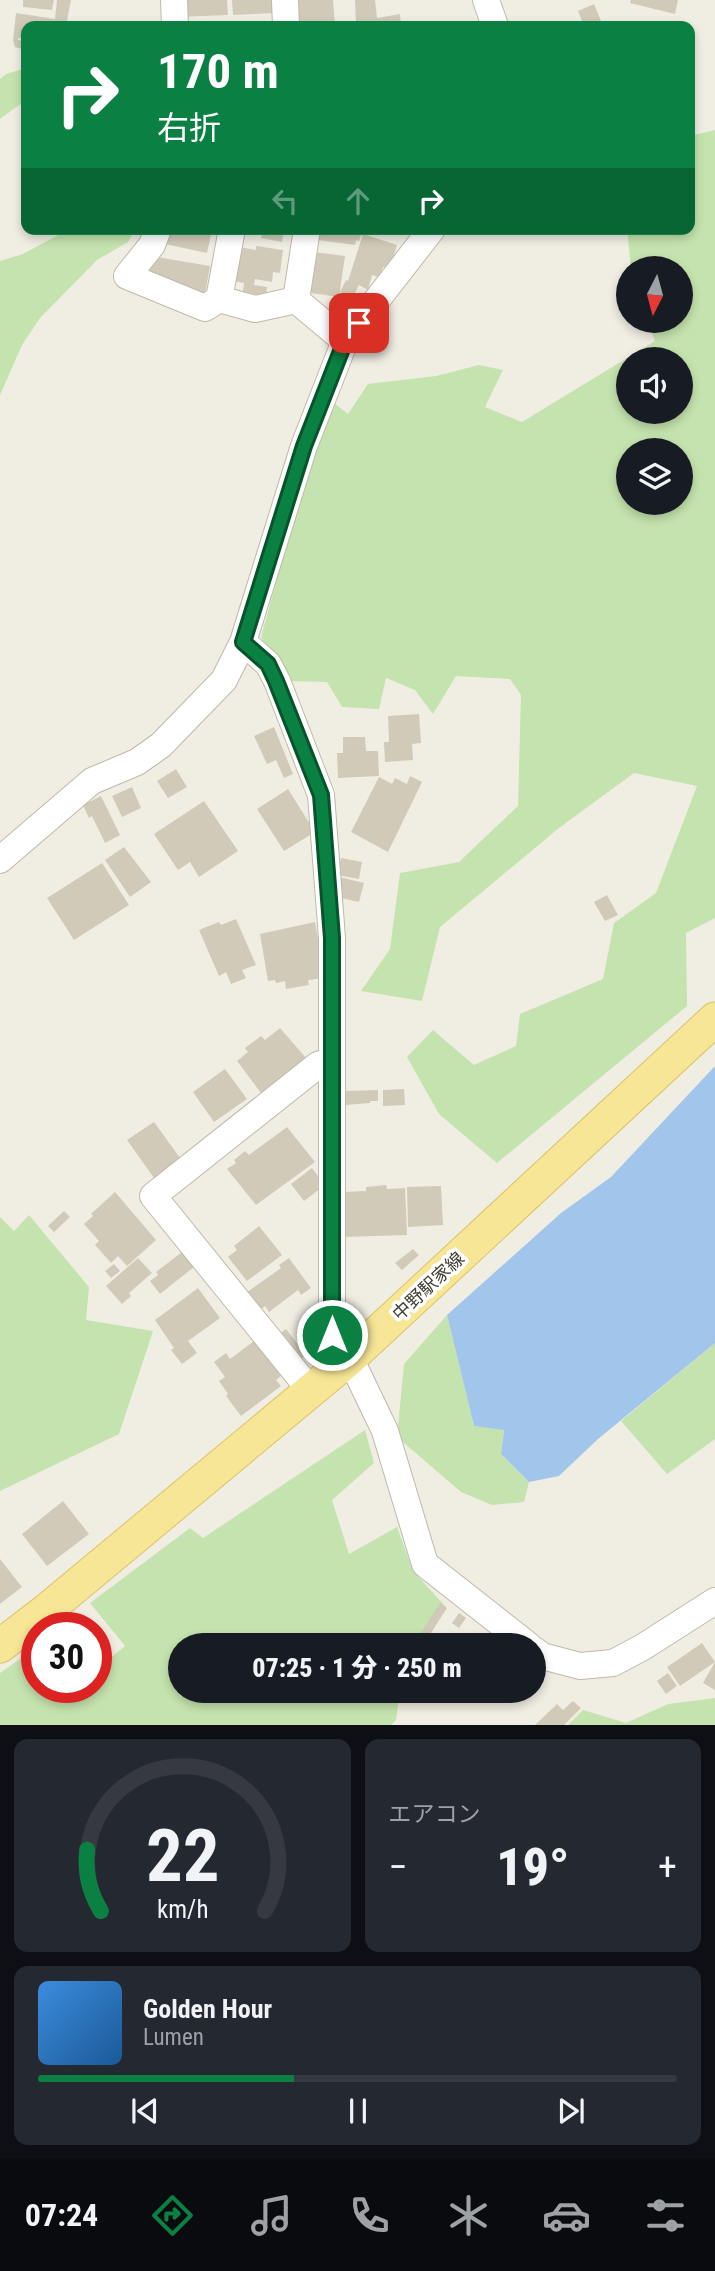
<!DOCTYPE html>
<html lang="ja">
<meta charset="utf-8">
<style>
:root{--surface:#171b24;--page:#242831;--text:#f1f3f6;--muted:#9ea1a6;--line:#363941;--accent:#0b8043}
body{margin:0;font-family:"Roboto Condensed","Noto Sans JP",sans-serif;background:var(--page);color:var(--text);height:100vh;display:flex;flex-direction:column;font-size:26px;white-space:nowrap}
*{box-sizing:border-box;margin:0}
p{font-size:23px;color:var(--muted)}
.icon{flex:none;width:38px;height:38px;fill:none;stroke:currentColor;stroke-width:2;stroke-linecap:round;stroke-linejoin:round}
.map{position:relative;height:1725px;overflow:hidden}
.sheet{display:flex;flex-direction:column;gap:14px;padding:14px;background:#0d0f14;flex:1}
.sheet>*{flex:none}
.top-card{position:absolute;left:21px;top:21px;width:674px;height:214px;border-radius:14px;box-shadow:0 4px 10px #0003;background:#0b8043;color:#fff;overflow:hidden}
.needle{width:46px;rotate:186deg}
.controls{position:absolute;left:616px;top:256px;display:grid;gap:14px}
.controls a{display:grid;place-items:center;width:77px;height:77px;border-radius:50%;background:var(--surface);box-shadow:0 4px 10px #0003;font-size:35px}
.speed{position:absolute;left:21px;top:1612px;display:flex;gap:14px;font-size:35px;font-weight:700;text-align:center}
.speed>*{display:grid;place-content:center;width:91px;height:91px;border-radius:50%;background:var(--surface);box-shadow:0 4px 10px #0003;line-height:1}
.speed .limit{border:10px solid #d22;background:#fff;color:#111}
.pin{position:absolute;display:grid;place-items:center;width:60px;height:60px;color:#fff;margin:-30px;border-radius:14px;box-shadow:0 4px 10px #0006}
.me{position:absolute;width:77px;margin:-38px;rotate:0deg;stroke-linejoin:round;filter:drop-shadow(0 0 5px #0008)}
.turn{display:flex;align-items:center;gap:24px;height:147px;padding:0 21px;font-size:32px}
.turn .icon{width:91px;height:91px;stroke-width:2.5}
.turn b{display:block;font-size:49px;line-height:60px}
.lanes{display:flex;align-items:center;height:66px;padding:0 21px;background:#0003;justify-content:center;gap:35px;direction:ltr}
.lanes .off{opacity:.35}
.big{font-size:52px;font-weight:800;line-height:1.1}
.sheet .widget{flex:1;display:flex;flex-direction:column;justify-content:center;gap:10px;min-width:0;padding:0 24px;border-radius:14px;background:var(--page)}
.sheet .dial{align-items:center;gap:0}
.dial svg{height:182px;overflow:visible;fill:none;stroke:var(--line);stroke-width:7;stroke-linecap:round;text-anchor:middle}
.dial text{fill:var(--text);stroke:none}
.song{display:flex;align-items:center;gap:21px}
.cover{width:84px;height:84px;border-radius:10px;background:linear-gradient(135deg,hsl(210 70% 55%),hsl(210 70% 35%))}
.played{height:7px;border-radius:4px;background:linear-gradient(90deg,var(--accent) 40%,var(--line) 40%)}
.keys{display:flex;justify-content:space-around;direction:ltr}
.heat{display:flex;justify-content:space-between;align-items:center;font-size:38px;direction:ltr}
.sheet .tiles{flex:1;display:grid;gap:14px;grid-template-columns:1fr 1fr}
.widget:last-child{grid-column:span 2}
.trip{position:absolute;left:168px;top:1633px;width:378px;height:70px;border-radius:35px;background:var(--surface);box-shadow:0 4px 10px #0003;font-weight:800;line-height:70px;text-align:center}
.tabs{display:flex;height:112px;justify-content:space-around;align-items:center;background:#090b0e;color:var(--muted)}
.tabs .icon{width:49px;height:49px}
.tabs .selected{color:var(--accent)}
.tabs b{font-size:32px;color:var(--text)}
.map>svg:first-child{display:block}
</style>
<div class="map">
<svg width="715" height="1725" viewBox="0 0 715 1725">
<rect width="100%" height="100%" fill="#f0eee3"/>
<path fill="#c5e3ae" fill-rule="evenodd" d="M26 68V100L0 119V79L6 74Z
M715 130V918L686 933 687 1006 497 1163 439 1114 407 1057 433 1030 474 1065 516 1046 520 1014 603 979 614 923 656 893 697 786 634 773 559 828 440 927 422 1001 361 991 390 949 400 873 459 862 518 806 521 695 510 679 456 676 433 714 415 690 386 678 379 709 342 707 327 682 287 681 261 637 315 443 334 403 348 414 368 384 436 376 479 365 503 370 485 407 522 422 655 341 647 320H681V268H631L627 229H690V136ZM628 359H681V411H628ZM628 450H681V502H628Z
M65 229H135L128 242 97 260 40 318 22 345 0 395V261L23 254 64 232Z
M29 1215 89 1287 86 1320 153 1331 119 1434 0 1491V1217L14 1231Z
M447 1315 474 1426 504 1429 501 1454 529 1482 524 1502 492 1505 461 1492 397 1437 404 1364Z
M715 1343V1439L667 1474 621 1421Z
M365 1430 374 1463 332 1500 349 1554 397 1527 413 1571 446 1607 424 1645H180V1690L400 1691 396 1720 391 1725H0V1673L37 1647V1687H96V1659L102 1665 125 1646 90 1603 190 1528 203 1538Z
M715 1698V1725H568L583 1710 626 1723 668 1704Z"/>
<path fill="#a2c5eb" d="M715 1066V1343L598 1439 559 1476 529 1482 501 1454 504 1430 474 1426 447 1315 561 1213 611 1177Z"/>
<path fill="#d1cab9" d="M23 0H54L52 10 23 7Z
M57 0H71L66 26H26V39L18 38V40L26 41V50L15 47 13 41 16 13 55 19Z
M178 0H227L228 15 179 17Z
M232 0H274L275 13 233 15Z
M294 0H333L335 26H296Z
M355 0H375L377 18 400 14 401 26H356Z
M631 0H678L675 14 630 3Z
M594 4 603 26H584L578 11Z
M168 229H212L207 253 165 244Z
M263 229H284L282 242 261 238Z
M316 229H363L359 241 356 240 355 245 318 240Z
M363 234 397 245 390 269 383 267 379 277 372 275 368 290 359 285 352 299 340 292 346 280 348 281Z
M256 246 283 250 280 273 273 272 272 282 255 279 254 285 267 287 266 296 243 292 244 283 233 281 239 247 256 250Z
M314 252 345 256 339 297 304 292Z
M151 256 210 266 204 300 143 288Z
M419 714 421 743 412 744 413 760 385 762 384 742H389L388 716Z
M274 727 293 774 284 778 276 760 267 764 254 736Z
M343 737H365L366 751H378L379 776 338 778 337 753H343Z
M176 769 187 787 168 798 157 781Z
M410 776 422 782 388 852 351 832 379 777 392 784 395 778 407 784Z
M132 787 141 808 122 817 112 796Z
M288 789 315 832 284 851 257 809Z
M101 796 120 835 105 843 92 816 89 818 83 805Z
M204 801 238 851 199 877 190 862 178 870 154 834Z
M124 847 151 882 130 897 105 860Z
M341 858 362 862 359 879 337 875Z
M102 863 129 905 74 940 47 898Z
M335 876 364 883 359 902 337 897Z
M607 895 618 915 605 921 594 902Z
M236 919 256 965 242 970 246 978 231 984 226 972 219 976 199 930 219 922 221 925Z
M315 922 325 978 308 980 309 985 286 989 285 981 276 983 275 980 268 981 260 934Z
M280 1028 306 1058 261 1093 237 1061 248 1052 245 1048 261 1036 265 1040Z
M225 1069 247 1099 214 1122 193 1092Z
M404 1089 405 1105 383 1106V1090Z
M378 1090V1101H370V1103L346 1105V1091Z
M154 1122 180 1158 154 1178 127 1140Z
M287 1127 315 1162 256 1205 227 1169 236 1163 234 1160 245 1151 249 1155Z
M312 1168 325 1185 304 1201 291 1184Z
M386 1185 387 1189 405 1188 407 1235 344 1237 342 1192 366 1191V1187Z
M441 1186 443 1225 408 1227 407 1187Z
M115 1192 156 1240 127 1266 118 1256 111 1263 95 1245 99 1241 84 1224 93 1216 91 1214Z
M64 1211 70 1217 54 1232 48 1226Z
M259 1226 282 1255 247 1281 228 1257 237 1250 234 1246Z
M413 1249 419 1255 402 1270 395 1263Z
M182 1252 194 1267 160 1294 150 1281 158 1275 156 1272Z
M138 1258 152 1273 129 1293 131 1296 122 1304 106 1286Z
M289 1258 311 1288 301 1295 298 1290 269 1312 265 1306 256 1313 243 1295 281 1268 279 1265Z
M114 1264 120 1271 111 1278 105 1271Z
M198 1288 220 1318 188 1341 197 1353 182 1364 171 1350 174 1348 155 1320Z
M286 1329 306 1355 298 1361 278 1335Z
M254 1341 281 1376 276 1380 281 1386 241 1416 226 1396 228 1394 219 1381 225 1377 214 1362 226 1353 230 1359Z
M63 1501 89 1534 47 1566 22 1534Z
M0 1559 22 1587 0 1604Z
M440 1603 447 1608 427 1639 420 1634Z
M459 1613 466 1618 459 1628 452 1623Z
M702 1643 715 1662 680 1686 667 1667Z
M715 1662V1690L703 1683Z
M668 1673 677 1686 666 1694 657 1681Z
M573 1701 581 1708 564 1725H535L557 1704 563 1710Z"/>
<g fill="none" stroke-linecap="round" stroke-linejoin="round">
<defs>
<path id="minor" d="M174 0 175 26
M285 0 286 26
M486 0 495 26
M158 229 152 245 127 276 205 308 219 299
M232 229 219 299 255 309 296 300
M296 300 307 229
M296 300 345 341
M243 642 268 664 277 681 321 795 332 938V1335L350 1358 385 1431 425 1564 528 1645
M0 860 92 781 137 762 161 745 224 680 243 642 304 446 345 341 432 229
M311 1391 153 1196 318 1065 331 1061
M534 1650 542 1656 580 1666 613 1663 643 1647 715 1601"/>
<path id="major" d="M0 1646 47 1610 350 1358 715 1019"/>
</defs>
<use href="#minor" stroke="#beb9aa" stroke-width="28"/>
<use href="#major" stroke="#dbc467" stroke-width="35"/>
<use href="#minor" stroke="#fff" stroke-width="26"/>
<use href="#major" stroke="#f7e695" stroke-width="33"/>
</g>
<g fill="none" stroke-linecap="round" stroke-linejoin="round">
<defs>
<path id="route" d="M332 1335V938L321 795 276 681 268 664 243 642 304 446 345 341 359 323"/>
</defs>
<use href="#route" stroke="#07532c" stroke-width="18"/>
<use href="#route" stroke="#0b8043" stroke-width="12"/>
</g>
<g text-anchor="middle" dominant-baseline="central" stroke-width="7" stroke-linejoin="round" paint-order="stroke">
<g font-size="18" fill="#423e34" stroke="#fff">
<text transform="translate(428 1286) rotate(-43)">中野駅家線</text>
</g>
</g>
</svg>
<div class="controls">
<a><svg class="needle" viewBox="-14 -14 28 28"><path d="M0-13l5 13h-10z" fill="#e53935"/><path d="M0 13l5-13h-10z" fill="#9ea1a6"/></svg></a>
<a><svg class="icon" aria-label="sound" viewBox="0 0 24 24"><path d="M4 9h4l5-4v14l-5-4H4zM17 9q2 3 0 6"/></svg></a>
<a><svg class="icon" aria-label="layers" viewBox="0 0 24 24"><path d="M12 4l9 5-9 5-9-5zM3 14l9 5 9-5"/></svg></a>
</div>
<div class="speed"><div class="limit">30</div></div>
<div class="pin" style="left:359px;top:323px;background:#d93025"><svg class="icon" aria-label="arrive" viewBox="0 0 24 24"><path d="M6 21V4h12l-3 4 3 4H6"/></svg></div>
<svg class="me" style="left:332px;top:1335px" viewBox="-20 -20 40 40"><circle r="17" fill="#0b8043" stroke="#fff" stroke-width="3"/><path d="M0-11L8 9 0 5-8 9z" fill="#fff"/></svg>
<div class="trip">07:25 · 1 分 · 250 m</div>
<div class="top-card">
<div class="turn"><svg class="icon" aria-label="right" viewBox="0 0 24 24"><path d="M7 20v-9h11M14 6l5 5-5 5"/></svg><div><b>170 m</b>右折</div></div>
<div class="lanes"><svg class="icon off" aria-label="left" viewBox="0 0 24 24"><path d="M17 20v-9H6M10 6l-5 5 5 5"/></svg><svg class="icon off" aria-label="ahead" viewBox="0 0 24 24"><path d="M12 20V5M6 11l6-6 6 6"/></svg><svg class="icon" aria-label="right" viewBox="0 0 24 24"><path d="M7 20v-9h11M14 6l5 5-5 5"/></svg></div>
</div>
</div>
<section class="sheet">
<div class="tiles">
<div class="widget dial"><svg viewBox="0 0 100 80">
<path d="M14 69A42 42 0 1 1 86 69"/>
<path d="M14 69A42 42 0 0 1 8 42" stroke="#0b8043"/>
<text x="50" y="56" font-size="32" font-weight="700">22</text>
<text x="50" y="72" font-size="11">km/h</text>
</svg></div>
<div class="widget"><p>エアコン</p>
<div class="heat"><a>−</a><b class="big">19°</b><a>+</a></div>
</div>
<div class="widget">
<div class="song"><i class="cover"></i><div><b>Golden Hour</b><p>Lumen</p></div></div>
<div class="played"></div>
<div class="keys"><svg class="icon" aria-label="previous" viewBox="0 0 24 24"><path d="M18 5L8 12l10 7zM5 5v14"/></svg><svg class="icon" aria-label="pause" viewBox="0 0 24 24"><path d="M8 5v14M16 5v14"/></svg><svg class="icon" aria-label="next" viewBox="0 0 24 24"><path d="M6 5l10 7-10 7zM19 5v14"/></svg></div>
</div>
</div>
</section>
<nav class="tabs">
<b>07:24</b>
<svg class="icon selected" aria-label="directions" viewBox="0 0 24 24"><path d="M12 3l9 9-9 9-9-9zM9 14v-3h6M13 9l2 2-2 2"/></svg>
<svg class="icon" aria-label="music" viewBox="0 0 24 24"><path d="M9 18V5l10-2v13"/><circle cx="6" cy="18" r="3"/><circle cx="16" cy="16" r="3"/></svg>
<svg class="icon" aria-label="phone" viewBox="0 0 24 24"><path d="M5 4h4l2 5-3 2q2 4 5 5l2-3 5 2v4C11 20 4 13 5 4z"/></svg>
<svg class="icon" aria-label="climate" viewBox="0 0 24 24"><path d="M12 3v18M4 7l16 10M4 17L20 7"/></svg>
<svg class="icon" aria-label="car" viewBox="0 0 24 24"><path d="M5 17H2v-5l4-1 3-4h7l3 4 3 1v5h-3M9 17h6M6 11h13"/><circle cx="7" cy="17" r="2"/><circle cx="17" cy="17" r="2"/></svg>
<svg class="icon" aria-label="filters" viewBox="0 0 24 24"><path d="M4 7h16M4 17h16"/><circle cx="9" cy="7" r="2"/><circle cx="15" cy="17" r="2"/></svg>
</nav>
